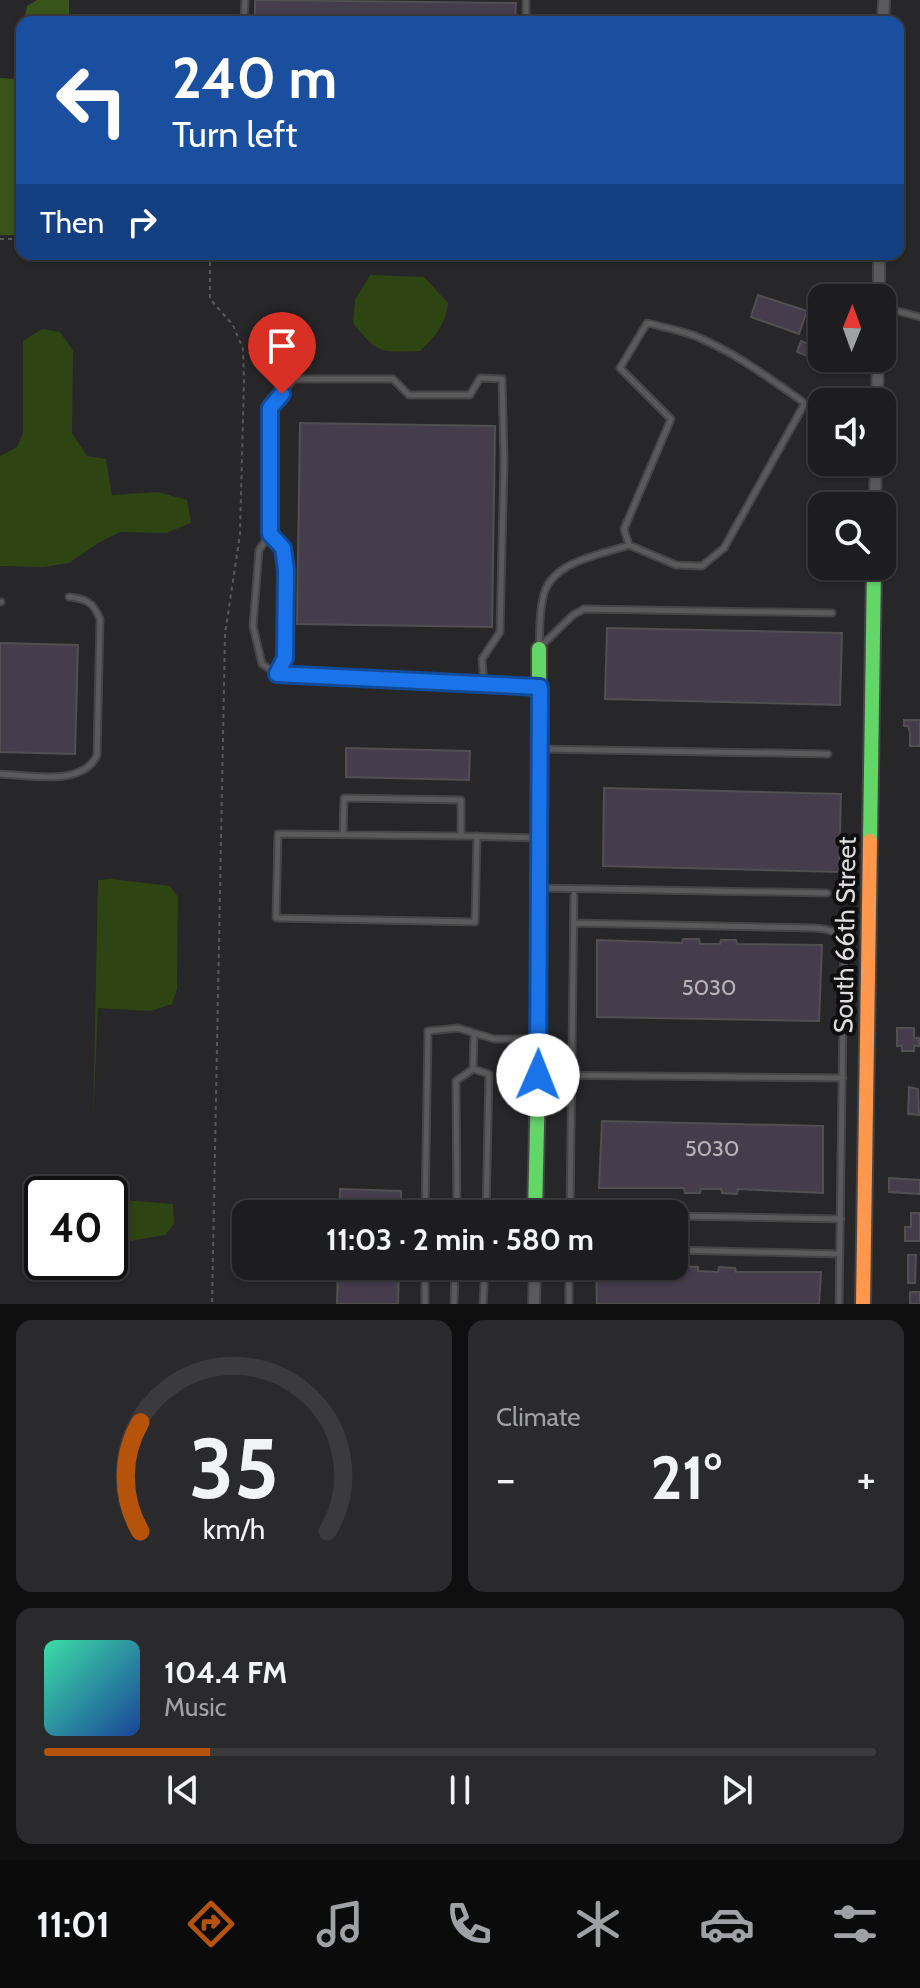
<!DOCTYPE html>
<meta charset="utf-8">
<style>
:root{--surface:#1d1c1e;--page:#2a292b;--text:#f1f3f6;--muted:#a0a1a4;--line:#3b3a3c;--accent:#b45309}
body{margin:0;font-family:Cabin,sans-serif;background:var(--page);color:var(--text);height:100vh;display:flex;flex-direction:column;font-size:30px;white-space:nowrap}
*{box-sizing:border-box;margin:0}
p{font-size:26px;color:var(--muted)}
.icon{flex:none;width:44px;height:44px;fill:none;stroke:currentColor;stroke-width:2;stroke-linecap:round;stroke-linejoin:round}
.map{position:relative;height:1304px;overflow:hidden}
.side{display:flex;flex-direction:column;gap:16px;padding:16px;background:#100f10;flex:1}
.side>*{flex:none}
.hud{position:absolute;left:16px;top:16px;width:888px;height:244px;border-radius:16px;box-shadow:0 2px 6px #0004,0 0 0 2px var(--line);background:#1a4fa0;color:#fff;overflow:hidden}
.needle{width:52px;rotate:1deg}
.controls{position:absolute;left:808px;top:284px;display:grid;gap:16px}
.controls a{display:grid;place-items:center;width:88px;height:88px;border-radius:16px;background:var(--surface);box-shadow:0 2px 6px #0004,0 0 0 2px var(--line);font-size:40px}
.speed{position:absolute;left:24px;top:1176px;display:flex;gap:16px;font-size:40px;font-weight:700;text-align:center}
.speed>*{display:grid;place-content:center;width:104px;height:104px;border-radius:50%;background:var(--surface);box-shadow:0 2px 6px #0004,0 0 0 2px var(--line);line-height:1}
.speed .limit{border:4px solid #111;border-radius:12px;background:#fff;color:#111}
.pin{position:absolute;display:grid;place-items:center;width:68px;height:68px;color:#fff;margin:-82px -34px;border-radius:50% 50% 50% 0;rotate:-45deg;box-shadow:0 0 8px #0007}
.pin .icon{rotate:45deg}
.me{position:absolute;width:88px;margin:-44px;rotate:1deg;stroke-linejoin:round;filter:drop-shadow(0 0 6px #0008)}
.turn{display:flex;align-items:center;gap:28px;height:168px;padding:0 24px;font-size:36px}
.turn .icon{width:104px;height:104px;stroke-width:2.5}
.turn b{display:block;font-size:56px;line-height:68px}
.then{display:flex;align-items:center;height:76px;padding:0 24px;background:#0003;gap:16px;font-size:30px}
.big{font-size:60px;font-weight:700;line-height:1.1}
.side .card{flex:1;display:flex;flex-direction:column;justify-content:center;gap:12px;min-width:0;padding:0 28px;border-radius:16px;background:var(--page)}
.side .dial{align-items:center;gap:0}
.dial svg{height:208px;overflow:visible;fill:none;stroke:var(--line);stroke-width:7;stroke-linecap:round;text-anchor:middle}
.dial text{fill:var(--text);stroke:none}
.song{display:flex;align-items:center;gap:24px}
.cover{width:96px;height:96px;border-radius:12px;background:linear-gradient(135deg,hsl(160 70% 55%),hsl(220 70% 35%))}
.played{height:8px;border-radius:4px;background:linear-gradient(90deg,var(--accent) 20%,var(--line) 20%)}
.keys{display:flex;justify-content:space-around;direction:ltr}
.heat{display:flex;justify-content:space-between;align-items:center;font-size:44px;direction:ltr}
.side .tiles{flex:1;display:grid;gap:16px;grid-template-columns:1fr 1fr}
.card:last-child{grid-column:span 2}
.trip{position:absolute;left:232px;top:1200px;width:456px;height:80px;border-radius:16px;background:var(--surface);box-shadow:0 2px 6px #0004,0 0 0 2px var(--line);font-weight:700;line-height:80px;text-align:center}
.tabs{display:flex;height:128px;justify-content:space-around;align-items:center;background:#0c0b0c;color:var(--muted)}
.tabs .icon{width:56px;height:56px}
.tabs .current{color:var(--accent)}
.tabs b{font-size:36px;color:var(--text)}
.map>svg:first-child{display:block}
</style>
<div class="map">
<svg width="920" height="1304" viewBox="0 0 920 1304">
<rect width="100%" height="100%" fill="#272628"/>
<path fill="#2e4412" d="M370 275 424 277 448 303C446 324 435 337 420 351 381 352 378 355 353 323L355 300Z
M42 329 60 332 73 350 72 433 87 456 106 459 112 495 158 492 187 500 191 523 166 533 120 532 98 543 69 563 44 567 0 566V456L17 447 23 433V341Z
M111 879 170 886 178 897 177 989 172 1004 151 1011 98 1008 93 1122 98 880Z
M110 1199 173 1204 174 1224 165 1235 130 1241 110 1240Z"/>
<path fill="#39541b" d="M37 0H69V22H24L27 6Z
M22 34V235H0V78L15 79Z"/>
<path fill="#453d4c" stroke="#515051" stroke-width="2" d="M255 0 516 3 515 22H255Z
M758 295 807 311 799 334 751 317Z
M801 341 822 349V358H827L825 363 797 352Z
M300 423 495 426 492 627 297 624Z
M607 628 842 633 840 705 605 699Z
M0 643 78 645 75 754 0 752Z
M904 720H920V746H910V733L908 726H904Z
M346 748 470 751 469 780 346 777Z
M604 788 841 794 839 872 603 866Z
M683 939H699L700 944H720L721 940H736L737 944 822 945 819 1021 597 1017V940L682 943Z
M897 1028H914V1038H919V1046H914V1051H902V1046H897Z
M909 1087 918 1089 919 1115 908 1114Z
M602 1121 823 1126V1193L738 1189 737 1194 722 1193 721 1189H701L700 1193H685L684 1188H599Z
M889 1178 920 1180V1194L889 1192Z
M340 1189 401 1191V1214H339Z
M911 1213H920V1241H905V1227H911Z
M908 1255H916L915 1283H908Z
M338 1266H399L398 1304H337Z
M682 1266 698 1267V1271L718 1272 719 1267 735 1268 736 1272H821L819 1304H597L596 1268 681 1271Z
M910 1292H920V1304H910Z"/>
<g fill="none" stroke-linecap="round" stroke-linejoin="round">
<defs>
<path id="lane" d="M526 0V22
M244 22 245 0
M882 307 920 317
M805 403 724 548 702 566 676 565 629 545 624 529 671 419 620 368 647 323C663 327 680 330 695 336 740 354 782 388 822 415
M270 534 283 548 286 570 285 658 277 674
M0 602H1
M539 648 573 615 584 609 832 613
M539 648C540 632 539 614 543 598 550 561 598 556 629 545
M484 685 482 659 500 632 504 461 502 379 480 378 470 395H409L393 379H294L270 408V534L259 550 253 626 262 664 277 674 539 687
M541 749 828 754
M0 774C29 775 83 787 97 755L100 619C93 602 87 599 69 597
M343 835 344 798 461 800V836
M477 836 475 922 276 918 278 834 461 836 538 838
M540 888 827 893
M574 889 570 1214H575
M574 923 815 928C829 929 838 931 844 944L839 1304
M473 1069 489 1074 486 1214
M473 1069 474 1033
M539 1075 843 1078
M425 1214 428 1031 458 1028 494 1039H538
M457 1214 456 1081 473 1069
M674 1216 841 1219
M674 1250 840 1254
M425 1304V1266
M454 1304 455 1266
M483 1304 485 1266
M569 1304V1266"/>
<path id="street" d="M883 22 884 0
M879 298V254
M877 402 878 358
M875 506 876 462
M534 1304 535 1266"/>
<path id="fast" d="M870 841 874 566
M535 1214 539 1039V649"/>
<path id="slow" d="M863 1304 870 841"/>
</defs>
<use href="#lane" stroke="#454446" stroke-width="9"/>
<use href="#street" stroke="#454446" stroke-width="14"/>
<use href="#fast" stroke="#454446" stroke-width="18"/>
<use href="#slow" stroke="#454446" stroke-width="18"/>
<path stroke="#5b5a5b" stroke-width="2" stroke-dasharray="4 4" stroke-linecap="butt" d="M0 239H22
M210 254V299L233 325 243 349 244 380 240 534 225 634 212 1304"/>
<use href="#lane" stroke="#5b5a5b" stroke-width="5"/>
<use href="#street" stroke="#5b5a5b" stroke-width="10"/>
<use href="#fast" stroke="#63d668" stroke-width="14"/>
<use href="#slow" stroke="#ff974d" stroke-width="14"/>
</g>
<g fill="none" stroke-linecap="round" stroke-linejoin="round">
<defs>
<path id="route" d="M282 394 270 408V534L283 548 286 570 285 658 277 674 540 687 538 1075"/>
</defs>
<use href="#route" stroke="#114b97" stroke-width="20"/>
<use href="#route" stroke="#1a73e8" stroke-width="14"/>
</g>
<g text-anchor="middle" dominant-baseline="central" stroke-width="8" stroke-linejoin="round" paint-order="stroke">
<g font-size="22" fill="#b8b5ba">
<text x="709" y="987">5030</text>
<text x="712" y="1148">5030</text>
</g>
<g font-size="26" fill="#dfdddf" stroke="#100f10">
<text transform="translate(845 935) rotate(-89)">South 66th Street</text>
</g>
</g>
</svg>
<div class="controls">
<a><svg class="needle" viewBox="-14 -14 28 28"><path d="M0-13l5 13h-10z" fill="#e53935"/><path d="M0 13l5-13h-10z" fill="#a0a1a4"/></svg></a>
<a><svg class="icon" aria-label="sound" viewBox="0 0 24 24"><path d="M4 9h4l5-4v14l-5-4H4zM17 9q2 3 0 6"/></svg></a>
<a><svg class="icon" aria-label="search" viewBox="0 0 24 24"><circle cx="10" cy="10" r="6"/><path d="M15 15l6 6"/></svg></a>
</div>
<div class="speed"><div class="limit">40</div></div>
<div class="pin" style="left:282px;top:394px;background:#d93025"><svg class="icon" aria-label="arrive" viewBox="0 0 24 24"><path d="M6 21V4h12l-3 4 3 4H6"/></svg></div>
<svg class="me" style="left:538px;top:1075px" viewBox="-20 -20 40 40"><circle r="19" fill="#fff"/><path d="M0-13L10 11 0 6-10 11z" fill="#1a73e8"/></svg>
<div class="trip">11:03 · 2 min · 580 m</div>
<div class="hud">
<div class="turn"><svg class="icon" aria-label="left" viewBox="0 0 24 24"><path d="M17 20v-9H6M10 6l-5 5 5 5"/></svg><div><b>240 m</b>Turn left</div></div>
<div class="then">Then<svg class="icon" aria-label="right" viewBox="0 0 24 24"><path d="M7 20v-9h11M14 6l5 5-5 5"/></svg></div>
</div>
</div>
<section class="side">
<div class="tiles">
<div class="card dial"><svg viewBox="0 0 100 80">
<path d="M14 69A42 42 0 1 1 86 69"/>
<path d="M14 69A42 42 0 0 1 14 27" stroke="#b45309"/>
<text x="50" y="56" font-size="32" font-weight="700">35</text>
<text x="50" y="72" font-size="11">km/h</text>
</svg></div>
<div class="card"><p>Climate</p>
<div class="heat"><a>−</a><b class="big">21°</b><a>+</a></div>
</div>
<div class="card">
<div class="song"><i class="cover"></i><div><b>104.4 FM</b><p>Music</p></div></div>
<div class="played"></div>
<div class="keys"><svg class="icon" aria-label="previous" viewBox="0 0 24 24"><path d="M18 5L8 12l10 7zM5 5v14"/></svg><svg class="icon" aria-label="pause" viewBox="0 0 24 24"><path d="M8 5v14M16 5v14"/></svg><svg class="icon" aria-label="next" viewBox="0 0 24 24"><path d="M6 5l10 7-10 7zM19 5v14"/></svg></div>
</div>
</div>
</section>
<nav class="tabs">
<b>11:01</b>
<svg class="icon current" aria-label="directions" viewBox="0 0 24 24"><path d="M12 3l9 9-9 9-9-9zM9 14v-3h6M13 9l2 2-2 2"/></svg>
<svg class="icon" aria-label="music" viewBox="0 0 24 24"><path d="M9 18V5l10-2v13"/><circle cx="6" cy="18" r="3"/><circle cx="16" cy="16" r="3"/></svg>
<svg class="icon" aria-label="phone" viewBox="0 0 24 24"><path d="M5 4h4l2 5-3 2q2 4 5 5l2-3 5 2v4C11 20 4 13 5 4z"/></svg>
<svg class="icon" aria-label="climate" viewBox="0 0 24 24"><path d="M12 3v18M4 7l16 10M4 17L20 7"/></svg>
<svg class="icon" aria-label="car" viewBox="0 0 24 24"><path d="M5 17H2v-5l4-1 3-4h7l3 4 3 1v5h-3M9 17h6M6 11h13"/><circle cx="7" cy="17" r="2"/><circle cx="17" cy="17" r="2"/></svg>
<svg class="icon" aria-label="filters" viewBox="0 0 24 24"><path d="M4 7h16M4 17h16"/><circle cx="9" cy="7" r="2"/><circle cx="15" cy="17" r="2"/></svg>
</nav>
